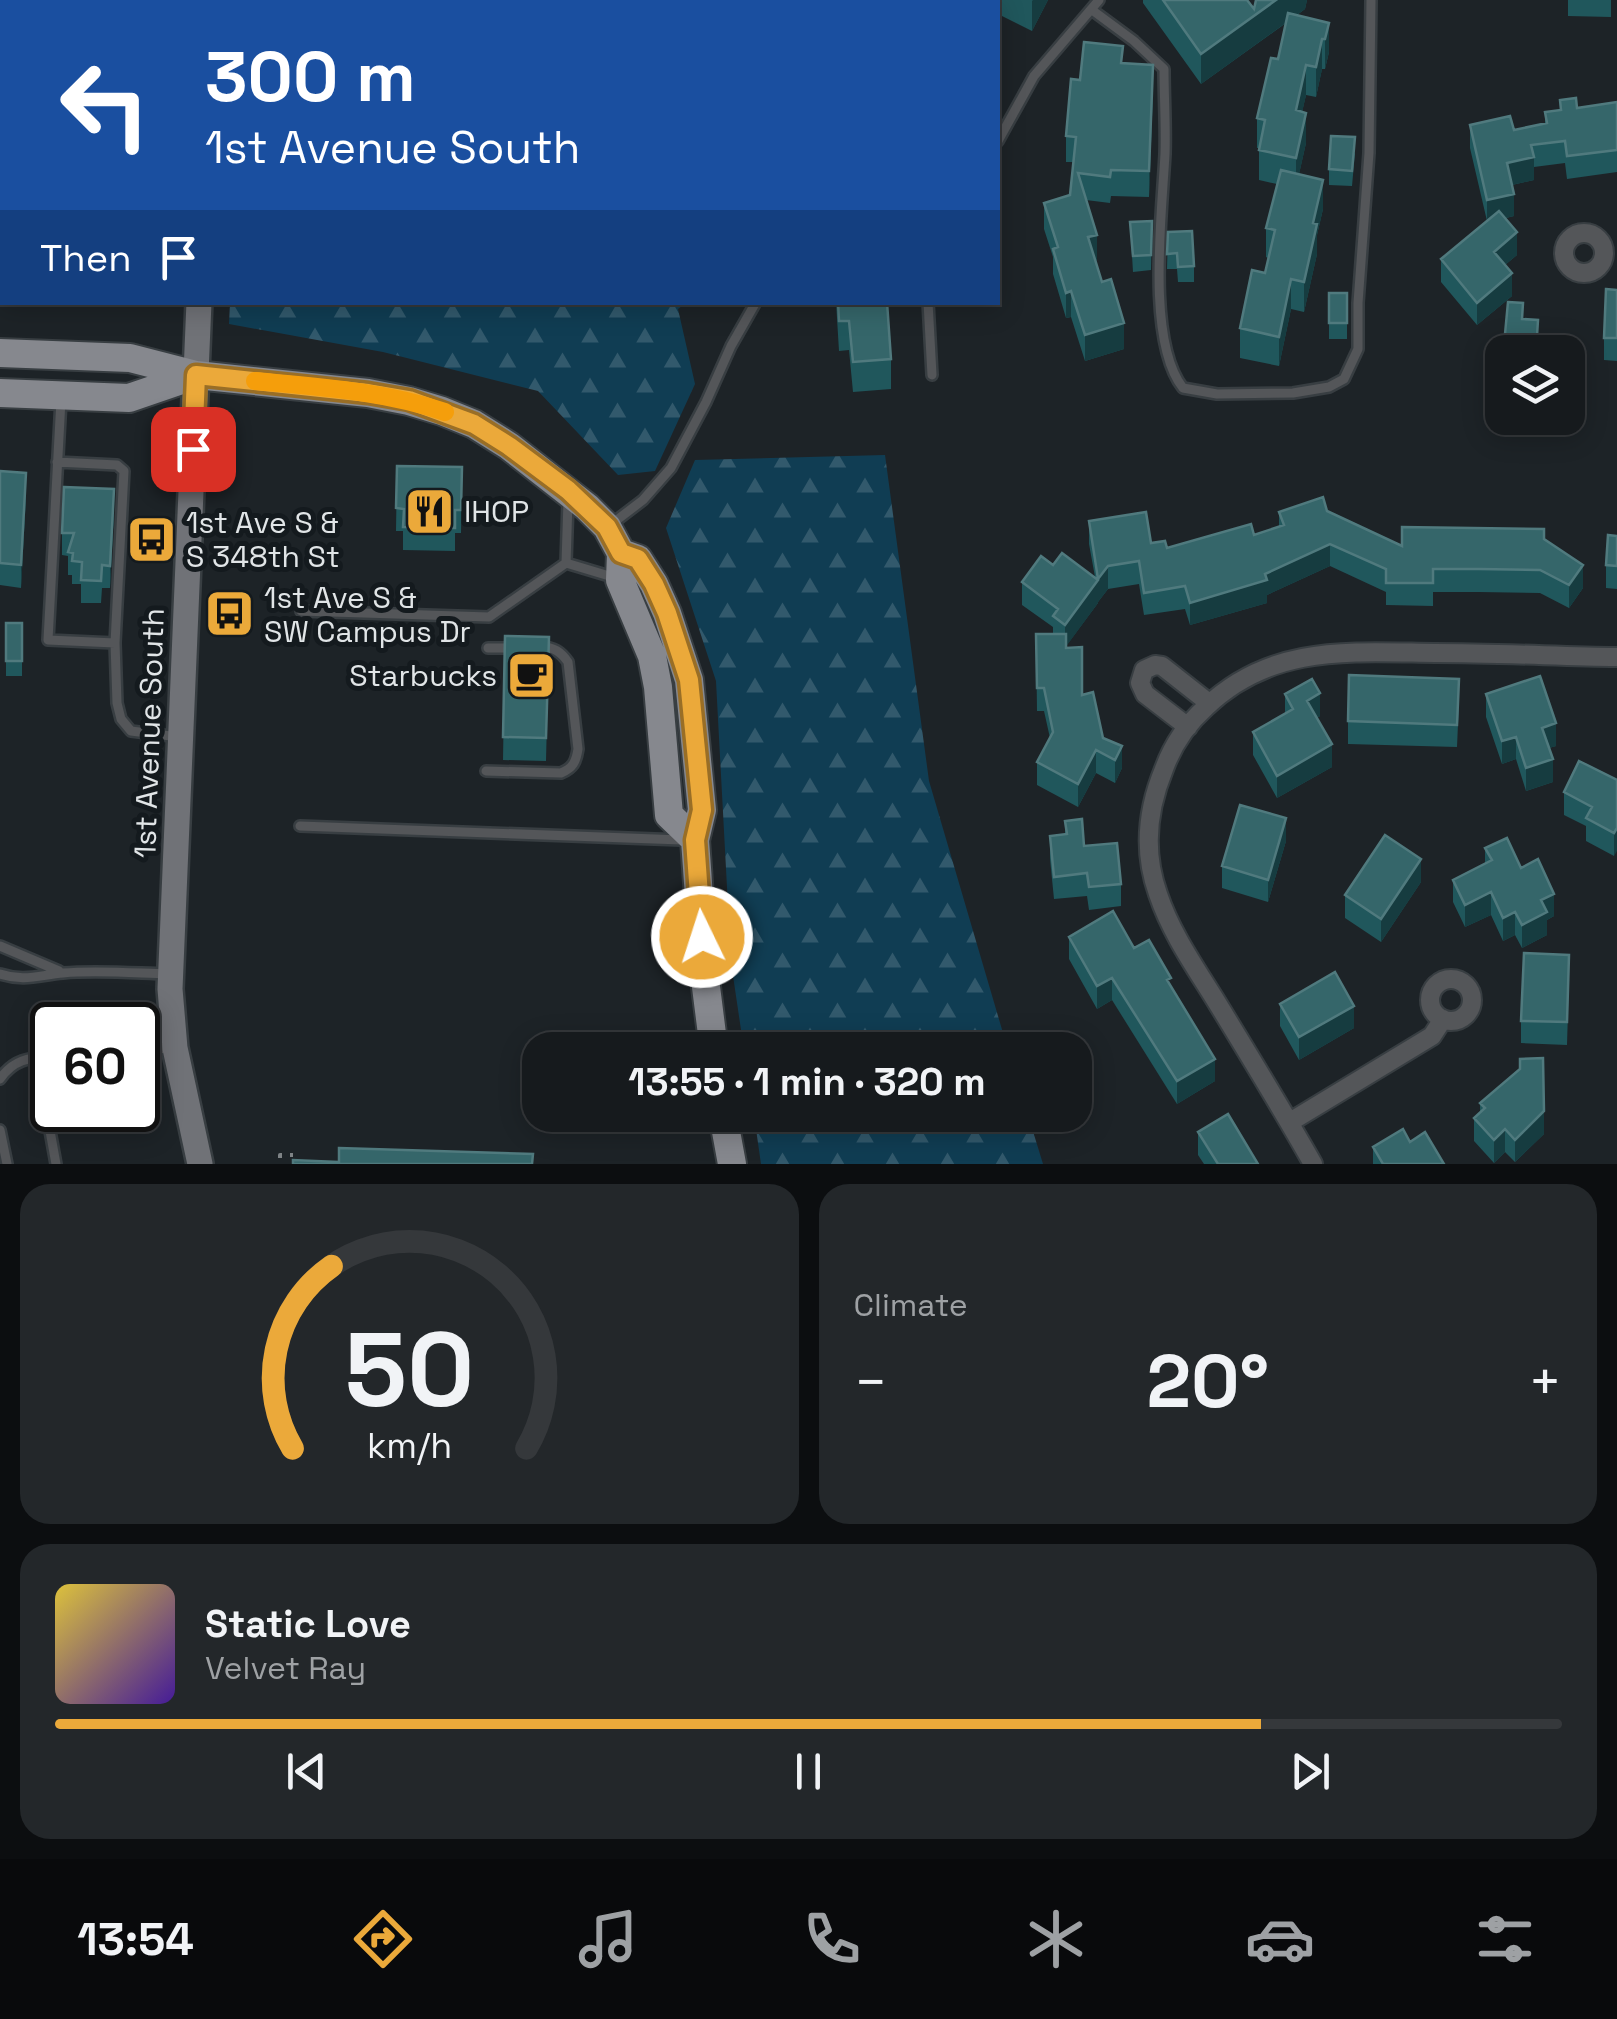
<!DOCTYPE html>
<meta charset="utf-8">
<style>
:root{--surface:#161a1d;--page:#23272a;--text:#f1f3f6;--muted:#9ea1a4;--line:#35383b;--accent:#eba93a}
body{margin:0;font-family:"Space Grotesk",sans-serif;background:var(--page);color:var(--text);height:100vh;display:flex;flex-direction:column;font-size:38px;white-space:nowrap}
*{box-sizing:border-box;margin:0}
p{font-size:32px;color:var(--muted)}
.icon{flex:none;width:55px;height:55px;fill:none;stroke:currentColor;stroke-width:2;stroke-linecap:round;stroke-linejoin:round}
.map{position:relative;height:1164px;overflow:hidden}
.sheet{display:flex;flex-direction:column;gap:20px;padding:20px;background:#0c0e10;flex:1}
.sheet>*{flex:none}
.top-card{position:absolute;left:0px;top:0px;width:1000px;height:305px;box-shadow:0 5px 25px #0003,0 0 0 2px var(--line);background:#1a4fa0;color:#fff;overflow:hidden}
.tools{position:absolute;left:1485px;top:335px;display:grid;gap:20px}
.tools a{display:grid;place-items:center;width:100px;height:100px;border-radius:20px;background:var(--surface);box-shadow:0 5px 25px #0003,0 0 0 2px var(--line);font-size:50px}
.speed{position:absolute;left:30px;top:1002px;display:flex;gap:20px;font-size:50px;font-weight:700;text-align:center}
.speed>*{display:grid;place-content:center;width:130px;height:130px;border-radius:50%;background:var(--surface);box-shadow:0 5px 25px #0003,0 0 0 2px var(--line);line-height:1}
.speed .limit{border:5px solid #111;border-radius:15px;background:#fff;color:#111}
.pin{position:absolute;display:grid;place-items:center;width:85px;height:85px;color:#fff;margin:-42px;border-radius:20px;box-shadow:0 5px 15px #0006}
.me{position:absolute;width:110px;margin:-55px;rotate:356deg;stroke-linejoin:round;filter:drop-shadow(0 0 8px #0008)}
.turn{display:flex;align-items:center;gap:35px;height:210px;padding:0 40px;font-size:45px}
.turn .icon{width:130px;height:130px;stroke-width:2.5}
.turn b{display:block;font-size:70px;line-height:85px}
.then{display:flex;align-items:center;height:95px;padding:0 40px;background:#0003;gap:20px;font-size:38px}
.big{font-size:75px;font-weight:600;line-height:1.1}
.sheet .tile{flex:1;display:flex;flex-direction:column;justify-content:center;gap:15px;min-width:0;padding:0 35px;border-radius:30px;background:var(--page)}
.sheet .dial{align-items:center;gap:0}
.dial svg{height:260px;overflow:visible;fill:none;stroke:var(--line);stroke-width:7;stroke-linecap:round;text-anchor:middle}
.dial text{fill:var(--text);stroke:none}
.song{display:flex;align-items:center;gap:30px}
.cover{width:120px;height:120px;border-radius:15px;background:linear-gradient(135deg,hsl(50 70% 55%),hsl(260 70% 35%))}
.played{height:10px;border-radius:5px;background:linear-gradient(90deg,var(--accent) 80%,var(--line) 80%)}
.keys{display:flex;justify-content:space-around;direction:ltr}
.heat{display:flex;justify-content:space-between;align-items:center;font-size:55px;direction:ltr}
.sheet .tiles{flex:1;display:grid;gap:20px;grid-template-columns:1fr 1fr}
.tile:last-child{grid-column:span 2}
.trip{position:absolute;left:522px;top:1032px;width:570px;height:100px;border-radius:30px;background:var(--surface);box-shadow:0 5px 25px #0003,0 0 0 2px var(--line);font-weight:600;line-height:100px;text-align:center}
.menu{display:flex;height:160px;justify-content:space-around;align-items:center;background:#090a0c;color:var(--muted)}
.menu .icon{width:70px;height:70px}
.menu .active{color:var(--accent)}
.menu b{font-size:45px;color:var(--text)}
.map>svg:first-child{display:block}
</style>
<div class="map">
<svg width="1617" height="1164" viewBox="0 0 1617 1164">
<defs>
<pattern id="forest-firs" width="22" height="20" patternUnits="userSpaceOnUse" patternTransform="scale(2.5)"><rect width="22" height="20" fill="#103d53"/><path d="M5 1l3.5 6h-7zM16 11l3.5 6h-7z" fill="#32596c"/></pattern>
</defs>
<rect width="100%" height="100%" fill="#1d2327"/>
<path fill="url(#forest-firs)" d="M241 0H814L816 2H240Z
M230 302 686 303 678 309 695 384 655 471 618 475 538 391 383 352 229 324Z
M885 455 929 781 1008 1050H744L731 962 716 681 666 528 695 460Z
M754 1115H1028L1043 1164H761Z"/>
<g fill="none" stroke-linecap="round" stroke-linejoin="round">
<defs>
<path id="service" d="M926 0V2
M1092 10 1134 41 1164 69C1164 97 1166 126 1165 154 1162 213 1146 341 1183 388L1217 394 1293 393 1329 387 1344 379 1358 349V303L1369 153 1371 0
M0 11H2
M998 141 1034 76 1099 0
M928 302 932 375
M61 400 48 640 115 643
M57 462 117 465 124 471 115 643 117 703 121 719 131 731 179 737
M609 526 643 500 671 468 706 402 731 346 756 302
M566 563 568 501
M566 563 616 578
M301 611 489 617 566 563
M488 648H516
M486 771 561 773C573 768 576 762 578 749L568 662C561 652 554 647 541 647
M300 826 682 840
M0 946 59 971
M0 974C24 982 40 975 63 973 97 970 133 973 168 974
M138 1050 172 1048
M42 1057 41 1081 56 1164
M0 1079C14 1059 29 1058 52 1056
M0 1130 7 1164"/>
<path id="minor" d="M1564 253a20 20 0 1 1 40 0a20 20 0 1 1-40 0Z
M1188 727 1145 694 1140 683 1144 670 1155 665 1162 666 1209 703
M1430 1000a21 21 0 1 1 42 0a21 21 0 1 1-42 0Z
M1290 1122 1432 1036 1443 1019
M1313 1164C1282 1109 1249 1055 1216 1001 1195 967 1171 933 1158 894 1143 852 1147 810 1164 769 1173 744 1187 724 1206 707 1272 644 1350 652 1435 653 1496 653 1556 656 1617 657"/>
<path id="secondary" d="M210 2 211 0
M199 302 170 989 175 1048 200 1164"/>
<path id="primary" d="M0 353 130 358 196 375 368 393 409 401 442 411 474 424 509 446 587 507 607 527 621 553 620 580 652 656 658 687 669 815 695 840
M0 393 129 398 196 375
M621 553 638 559 654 584 667 613 689 680 702 810 695 840 697 868 704 971 714 1050
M723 1115 732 1164"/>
</defs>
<use href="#service" stroke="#383e42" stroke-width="14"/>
<use href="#minor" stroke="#383e42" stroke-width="22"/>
<use href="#secondary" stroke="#383e42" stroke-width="30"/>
<use href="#primary" stroke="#383e42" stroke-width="32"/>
<path stroke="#7e8386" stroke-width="4" stroke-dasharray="5 8" stroke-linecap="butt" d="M280 1158V1155H293"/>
<use href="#service" stroke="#545659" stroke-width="9"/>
<use href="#minor" stroke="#545659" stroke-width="18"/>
<use href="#secondary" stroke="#707277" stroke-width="25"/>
<use href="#primary" stroke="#86888e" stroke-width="28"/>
</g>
<path fill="#20575c" d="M996 0H1048L1032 31 998 14V2H996Z
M1143 0H1247L1254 9 1256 0H1307L1305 9 1297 15 1329 23V52L1325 69H1322L1316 97 1306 95 1302 112 1306 143 1299 174 1323 209 1317 235V254L1304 312 1291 309 1279 366 1240 358V328L1265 273 1268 258 1266 257V228L1277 184 1259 180V148H1257V118L1278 59 1286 23 1201 84 1143 3Z
M1568 0H1617H1611V17L1568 16Z
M1123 63 1153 91 1149 197 1111 196 1110 203 1086 200 1097 260 1095 261 1124 349 1085 361 1071 317 1066 318 1053 274V257L1044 229V203L1070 195 1073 162H1066V136L1080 80Z
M1560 100 1577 108 1617 102V172L1567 179 1565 163 1534 167V180L1512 185 1514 216 1506 218 1517 255 1505 265 1512 296 1477 325 1441 282V259L1487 221 1470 148V125L1514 130 1545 124V112L1560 110Z
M1355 153 1352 186 1329 185V169Z
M1152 221 1151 270 1133 272 1130 222Z
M1168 232 1194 266V282H1178L1177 269H1167Z
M1617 290V361L1604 360V338Z
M1329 293H1347V339H1329Z
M836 302H887L891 359V389L853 392 849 350 839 351Z
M1523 319 1538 336 1568 352H1505V334Z
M397 466 462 467 461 533H455V551L403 550V531H396Z
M0 471 26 496 21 588 0 585Z
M114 511 110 588H102L101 603H81V584H72V575H68V556L62 555V533Z
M1327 511 1402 546 1544 540 1583 588 1569 608 1540 593 1479 592H1433V606L1386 605V592L1330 566 1267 595V603L1190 625 1185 609 1144 615 1139 584 1108 589 1098 602V599V603L1066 646 1082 695 1103 738 1122 768 1115 783 1096 773 1078 807 1037 785V762L1050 738 1044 711H1037L1036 634H1053V627L1022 605V582L1053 565 1095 577 1089 544V521L1167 548 1254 535 1279 527V512Z
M1617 536V589L1606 588V565Z
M6 623H22V676H6Z
M505 636 549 637 546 761 503 760Z
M1285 694 1320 716 1317 718 1332 767 1277 798 1253 755V732L1285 714Z
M1486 694 1556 746 1549 748 1553 782 1526 791 1516 759 1502 764 1486 717Z
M1459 701 1457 747 1348 744V721Z
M1617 780 1614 856 1586 841V826L1564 815V792Z
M1065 821 1084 846 1121 884V906L1089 910 1087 896 1054 899 1050 859V836L1065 834Z
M1286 841 1268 902 1222 888V866Z
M1485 848 1521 868 1554 916 1547 920V935L1522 948 1515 935 1503 941 1491 915 1465 927 1453 902V880L1485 864Z
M1421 882 1381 942 1345 918V895Z
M1069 937 1134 948 1215 1081 1177 1104 1112 1000 1097 1009 1069 959Z
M1569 977 1567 1045 1521 1043V1021Z
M1280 1004 1354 1028 1299 1060 1280 1026Z
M1480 1103 1544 1134 1515 1162 1505 1152 1494 1163 1474 1141V1118L1480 1113Z
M1198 1132 1258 1164H1204L1198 1155Z
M1410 1142 1444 1164H1373V1147Z"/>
<path fill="#163c40" d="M1033 0H1048L1032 31V1Z
M1276 0H1307L1305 9 1201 84V54Z
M1329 23V52L1325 69V39Z
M1322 39V69L1316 97V67Z
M1153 65V91L1149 197V171Z
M1306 65V95L1296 140V110Z
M1306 113V143L1296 188V158Z
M1534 157V180L1507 186V163Z
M1323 180V209L1317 235V254L1304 312V282L1313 223Z
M1514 194V216L1487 222V200Z
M1517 232V255L1494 274V252Z
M1097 235V260L1088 263V237Z
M1512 273V296L1477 325V303Z
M1291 279V309L1279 366V337Z
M1071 291V317L1066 318V293Z
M1124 323V349L1085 361V335Z
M26 473V496L21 588V565Z
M114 489V511L110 588V566Z
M1330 544V566L1267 595V603L1190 625V603L1265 574Z
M1583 565V588L1569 608V585Z
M1108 566V589L1098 602V579Z
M1098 580V603L1065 648V625Z
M1320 693V716L1307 724V701Z
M1556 723V746L1542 750V728Z
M1516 737V759L1502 764V741Z
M1332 744V767L1277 798V776Z
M1122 746V768L1115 783V760Z
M1096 750V773L1078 807V784Z
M1553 759V782L1526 791V768Z
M1286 818V841L1268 902V880Z
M1617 828V851L1614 856V833Z
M1421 859V882L1381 942V919Z
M1491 892V915L1465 927V905Z
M1554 894V916L1547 920V935L1522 948V925L1541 900Z
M1515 912V935L1503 941V918Z
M1112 978V1000L1097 1009V986Z
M1354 1006V1028L1299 1060V1037Z
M1215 1059V1081L1177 1104V1081Z
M1544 1111V1134L1515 1162V1140Z
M1505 1129V1152L1494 1163V1140Z"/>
<path fill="#35666a" stroke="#507a7e" stroke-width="2.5" d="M839 0H847L869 2H839Z
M1163 0H1247L1254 9 1256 0H1276L1201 54Z
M1288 13 1329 23 1325 39H1322L1316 67 1306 65 1296 110 1306 113 1296 158 1259 150 1265 120 1257 118 1271 58 1278 59Z
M1084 42 1123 46 1121 63 1153 65 1149 171 1111 170 1110 177 1078 173 1097 235 1088 237 1102 282 1111 279 1124 323 1085 335 1071 291 1066 293 1053 249 1058 247 1044 203 1070 195 1076 137 1066 136 1071 79 1080 80Z
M1576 98 1577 108 1617 102V150L1567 156 1565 141 1531 145 1534 157 1507 163 1514 194 1487 200 1470 125 1510 116 1514 130 1547 123 1545 112 1561 110 1560 100Z
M1331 136 1355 137 1352 171 1329 169Z
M1281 170 1323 180 1313 223 1317 224 1304 282 1291 279 1279 337 1240 328 1252 270 1265 273 1275 230 1266 228Z
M1499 211 1517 232 1494 252 1512 273 1477 303 1441 259Z
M1152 221 1151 255 1133 256 1130 222Z
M1192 231 1194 266 1178 267 1177 253 1167 254 1168 232Z
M1606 289 1617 290V338H1604Z
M1329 293H1347V323H1329Z
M838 302H887L891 359 853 362 849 321H839Z
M1508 302 1523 303 1522 319 1538 320 1537 336 1568 338 1567 352H1520L1521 335 1505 334Z
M397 466 462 467 461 510H455V528L403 527 404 509 396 508Z
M0 471 26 473 21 565 0 563Z
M64 487 114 489 110 566 102 565 101 581 81 580 82 562 72 561 73 553 68 552 74 533H62Z
M1323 497 1327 511 1402 546V527L1544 529V539L1583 565 1569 585 1540 570 1479 569H1433V583H1386V569L1330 544 1265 574 1267 580 1190 603 1185 586 1144 593 1139 561 1108 566 1098 579 1089 521 1146 512 1151 543 1165 541 1167 548 1251 524 1254 535 1284 525 1279 512Z
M1608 535 1617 536V566L1606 565Z
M1062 553 1098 580 1065 625 1053 616 1058 609 1022 582 1041 556 1053 565Z
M6 623H22V661H6Z
M1036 634H1066V648L1082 647V695L1093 692 1103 738 1122 746 1115 760 1096 750 1078 784 1037 762 1053 732 1044 688H1037Z
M505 636 549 637 546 738 503 737Z
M1349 675 1459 679 1457 725 1348 721Z
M1540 676 1556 723 1542 728 1553 759 1526 768 1516 737 1502 741 1486 694Z
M1312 679 1320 693 1307 701 1332 744 1277 776 1253 732 1293 709 1285 694Z
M1579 761 1617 780V828L1614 833 1586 818 1592 807 1564 792Z
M1240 805 1286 818 1268 880 1222 866Z
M1082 819 1084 846 1117 843 1121 884 1089 887 1087 873 1054 877 1050 836 1067 834 1065 821Z
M1385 835 1421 859 1381 919 1345 895Z
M1507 838 1521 868 1538 859 1554 894 1541 900 1547 912 1522 925 1515 912 1503 918 1491 892 1465 905 1453 880 1492 860 1485 848Z
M1113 911 1134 948 1149 940 1171 978 1167 980 1215 1059 1177 1081 1112 978 1097 986 1069 937Z
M1524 953 1569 955 1567 1022 1521 1021Z
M1335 972 1354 1006 1299 1037 1280 1004Z
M1543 1058 1544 1111 1515 1140 1505 1129 1494 1140 1474 1118 1485 1108 1480 1103 1520 1069V1059Z
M1228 1114 1258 1164H1218L1198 1132Z
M1403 1129 1410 1142 1425 1132 1444 1164H1383L1373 1147Z
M339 1148 533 1154 532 1164H293V1160L339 1162Z"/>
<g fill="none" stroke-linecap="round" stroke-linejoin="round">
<defs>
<path id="route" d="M193 449 196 375 368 393 409 400 474 424 509 446 568 490 607 527 621 553 638 559 654 584 667 613 689 680 702 810 695 840 702 937"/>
</defs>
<use href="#route" stroke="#996e26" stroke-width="25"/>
<use href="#route" stroke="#eba93a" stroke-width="18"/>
<path stroke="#f59e0b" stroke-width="18" d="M255 381C319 387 384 391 445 412"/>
</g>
<defs>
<symbol id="restaurant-square" viewBox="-11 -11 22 22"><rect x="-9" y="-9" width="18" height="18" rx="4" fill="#eba93a" stroke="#141a1e"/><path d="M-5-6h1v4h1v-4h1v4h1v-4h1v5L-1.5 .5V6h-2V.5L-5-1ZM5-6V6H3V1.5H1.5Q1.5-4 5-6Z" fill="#111"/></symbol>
<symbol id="bus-square" viewBox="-11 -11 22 22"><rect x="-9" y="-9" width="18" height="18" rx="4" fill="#eba93a" stroke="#141a1e"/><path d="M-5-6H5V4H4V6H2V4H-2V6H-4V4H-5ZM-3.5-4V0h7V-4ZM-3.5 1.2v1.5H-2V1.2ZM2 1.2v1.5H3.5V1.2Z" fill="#111"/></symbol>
<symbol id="cafe-square" viewBox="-11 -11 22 22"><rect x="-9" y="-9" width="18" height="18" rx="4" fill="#eba93a" stroke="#141a1e"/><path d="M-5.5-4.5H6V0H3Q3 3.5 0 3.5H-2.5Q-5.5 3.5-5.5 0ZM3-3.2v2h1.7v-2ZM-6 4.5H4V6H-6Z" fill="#111"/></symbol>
</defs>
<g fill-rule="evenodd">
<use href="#restaurant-square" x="402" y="484" width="55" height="55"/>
<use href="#bus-square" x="124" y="512" width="55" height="55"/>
<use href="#bus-square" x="202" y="586" width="55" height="55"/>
<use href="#cafe-square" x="504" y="648" width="55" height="55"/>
</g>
<g text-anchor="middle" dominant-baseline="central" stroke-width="10" stroke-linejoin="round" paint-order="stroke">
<g font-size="30" fill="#e1e5e7" stroke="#141a1e" text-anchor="start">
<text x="464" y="511">IHOP</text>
<text x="186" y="522">1st Ave S &amp;<tspan x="186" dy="34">S 348th St</tspan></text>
<text x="264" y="597">1st Ave S &amp;<tspan x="264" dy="34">SW Campus Dr</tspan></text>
<text x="497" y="675" text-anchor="end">Starbucks</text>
</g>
<g font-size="30" fill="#e1e5e7" stroke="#141a1e">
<text transform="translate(149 733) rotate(-88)">1st Avenue South</text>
</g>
</g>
</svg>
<div class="tools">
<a><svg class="icon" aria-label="layers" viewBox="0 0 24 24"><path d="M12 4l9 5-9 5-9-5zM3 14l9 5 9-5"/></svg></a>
</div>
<div class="speed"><div class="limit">60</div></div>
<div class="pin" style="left:193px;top:449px;background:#d93025"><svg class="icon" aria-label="arrive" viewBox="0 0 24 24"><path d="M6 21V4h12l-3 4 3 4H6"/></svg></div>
<svg class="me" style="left:702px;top:937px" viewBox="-20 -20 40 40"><circle r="17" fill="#eba93a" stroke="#fff" stroke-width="3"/><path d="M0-11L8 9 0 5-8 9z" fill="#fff"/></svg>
<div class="trip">13:55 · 1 min · 320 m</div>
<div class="top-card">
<div class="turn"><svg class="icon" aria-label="left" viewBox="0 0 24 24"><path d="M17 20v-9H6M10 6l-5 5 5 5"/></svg><div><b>300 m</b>1st Avenue South</div></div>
<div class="then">Then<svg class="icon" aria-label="arrive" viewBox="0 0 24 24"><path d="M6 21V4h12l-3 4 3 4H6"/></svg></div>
</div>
</div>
<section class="sheet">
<div class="tiles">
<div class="tile dial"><svg viewBox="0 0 100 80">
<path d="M14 69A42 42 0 1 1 86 69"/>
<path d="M14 69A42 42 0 0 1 26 13" stroke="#eba93a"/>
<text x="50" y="56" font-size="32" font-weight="700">50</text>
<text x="50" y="72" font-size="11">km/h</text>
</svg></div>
<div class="tile"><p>Climate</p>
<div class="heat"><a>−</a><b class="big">20°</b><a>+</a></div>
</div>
<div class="tile">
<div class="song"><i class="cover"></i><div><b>Static Love</b><p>Velvet Ray</p></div></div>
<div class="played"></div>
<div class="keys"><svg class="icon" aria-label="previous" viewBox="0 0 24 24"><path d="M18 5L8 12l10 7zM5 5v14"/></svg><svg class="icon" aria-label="pause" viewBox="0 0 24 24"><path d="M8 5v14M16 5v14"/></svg><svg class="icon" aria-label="next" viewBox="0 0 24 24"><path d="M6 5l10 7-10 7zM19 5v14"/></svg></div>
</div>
</div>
</section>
<nav class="menu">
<b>13:54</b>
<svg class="icon active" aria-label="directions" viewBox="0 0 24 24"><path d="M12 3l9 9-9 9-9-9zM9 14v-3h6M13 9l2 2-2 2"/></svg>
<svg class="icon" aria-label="music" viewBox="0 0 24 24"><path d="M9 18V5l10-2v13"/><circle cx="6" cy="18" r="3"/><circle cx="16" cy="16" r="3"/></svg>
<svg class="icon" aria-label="phone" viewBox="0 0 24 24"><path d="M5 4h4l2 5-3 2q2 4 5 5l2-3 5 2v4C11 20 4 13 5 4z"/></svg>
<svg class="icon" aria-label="climate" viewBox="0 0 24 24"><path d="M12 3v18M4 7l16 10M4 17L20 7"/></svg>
<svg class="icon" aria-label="car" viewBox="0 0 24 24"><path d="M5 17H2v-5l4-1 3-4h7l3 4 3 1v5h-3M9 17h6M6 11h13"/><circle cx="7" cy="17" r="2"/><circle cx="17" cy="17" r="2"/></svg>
<svg class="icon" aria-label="filters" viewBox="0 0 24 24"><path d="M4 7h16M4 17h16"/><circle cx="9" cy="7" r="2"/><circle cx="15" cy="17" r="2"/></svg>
</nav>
